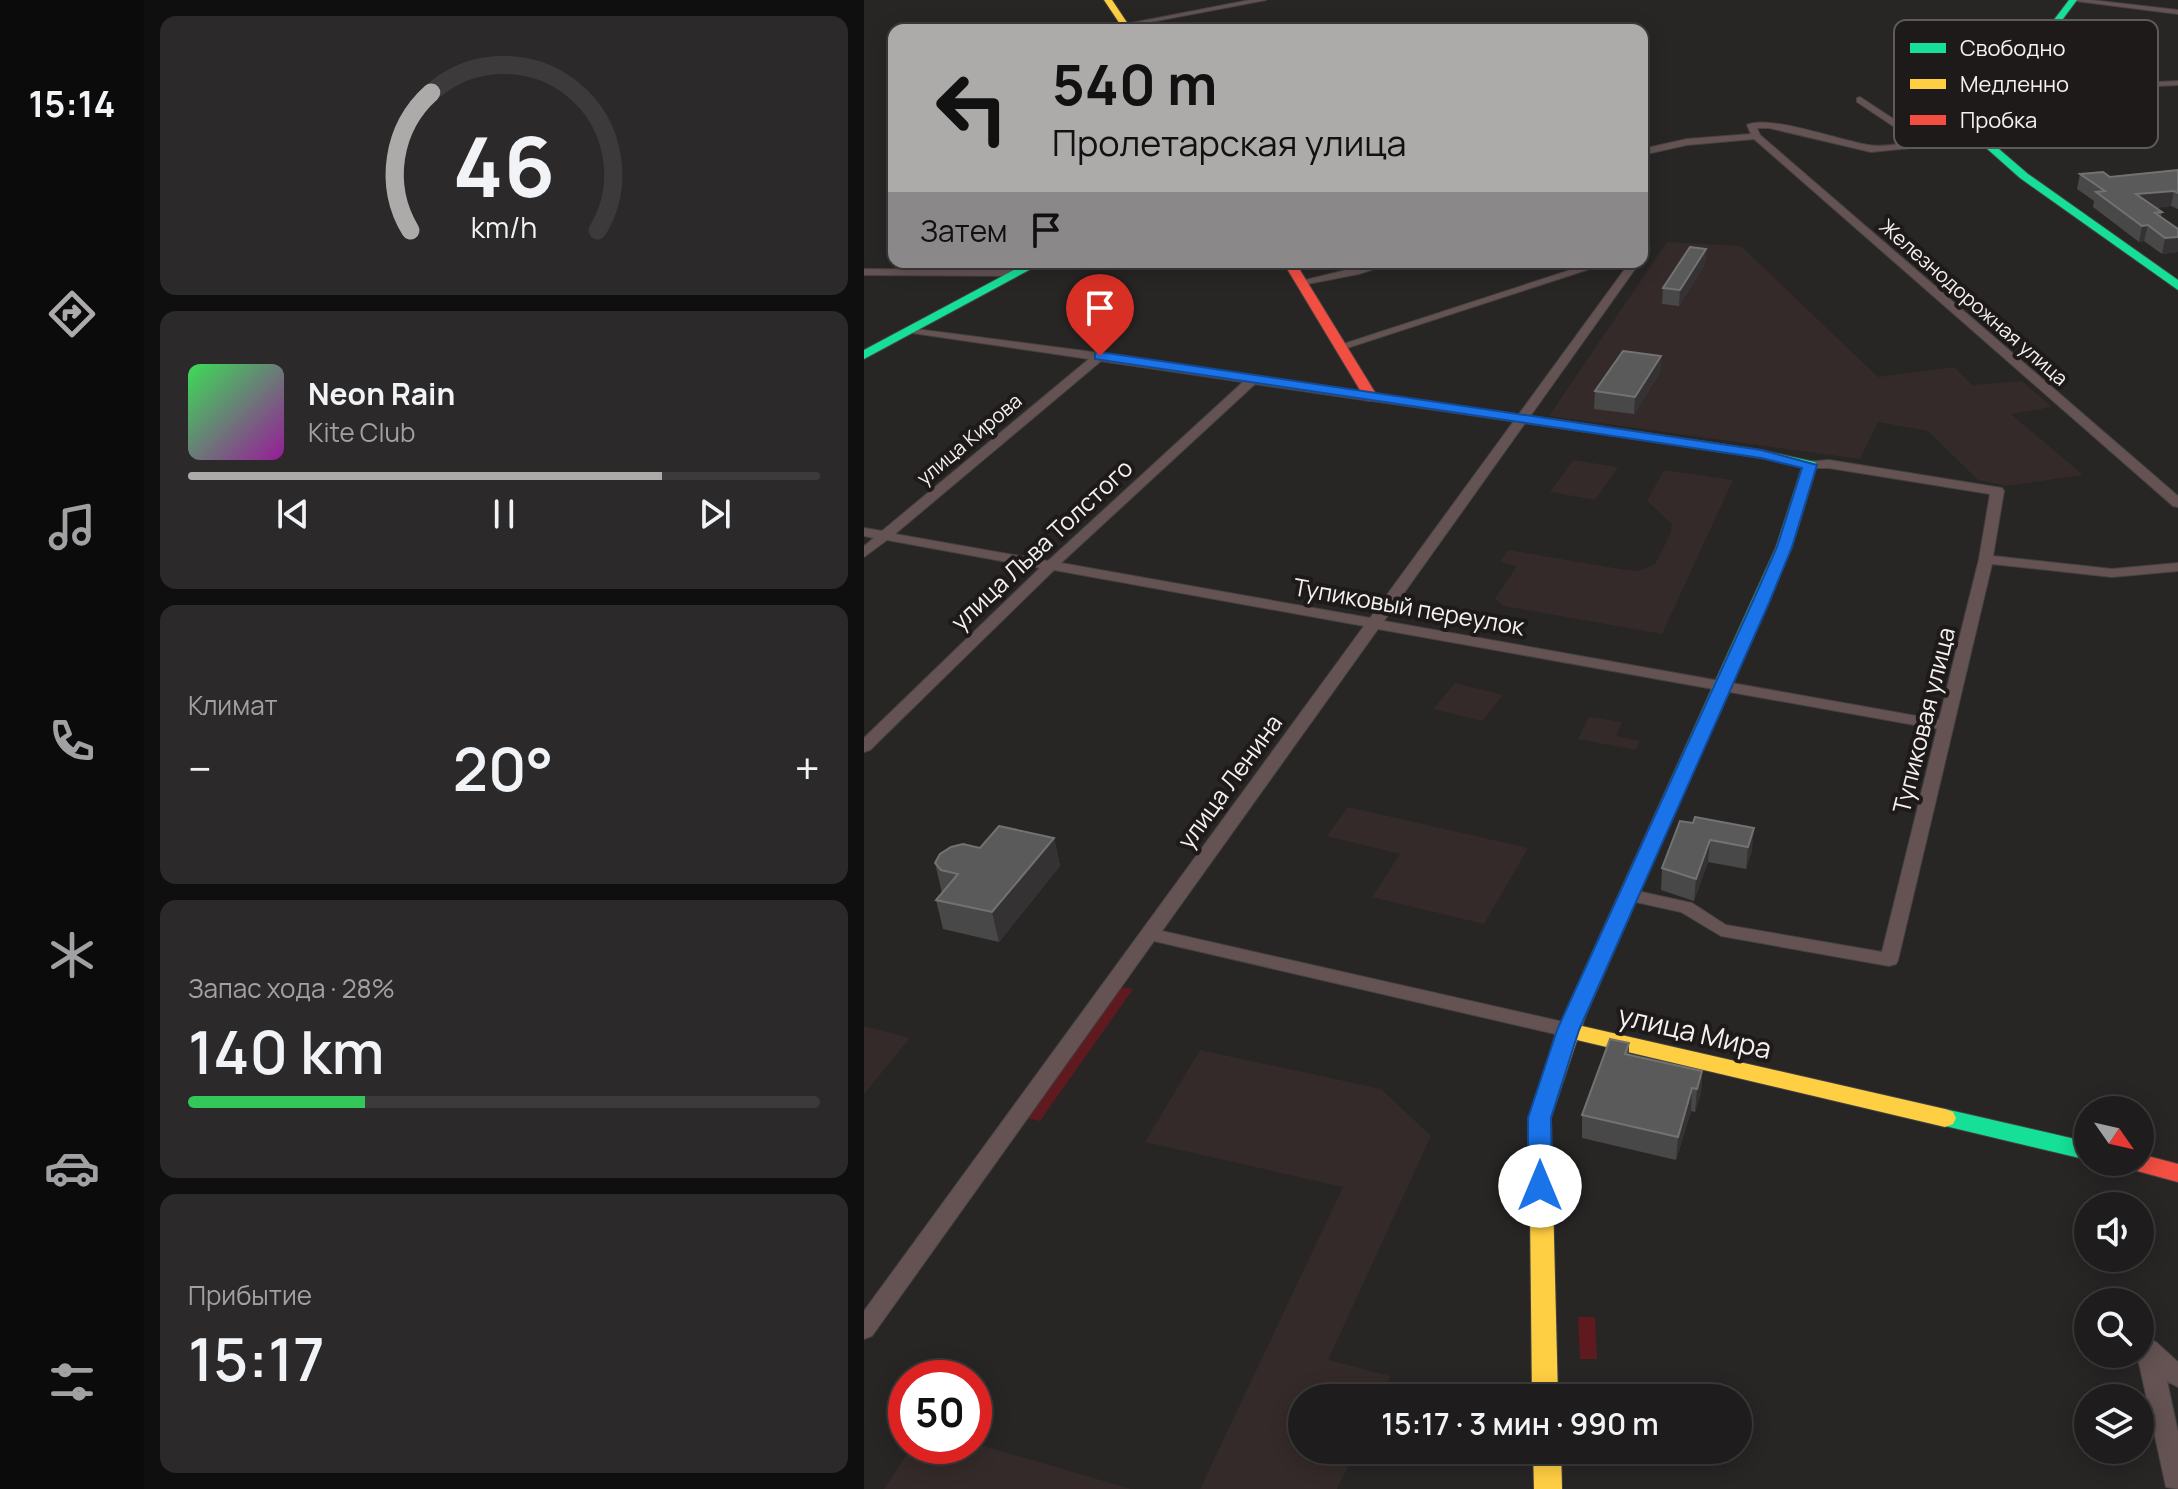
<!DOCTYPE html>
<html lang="ru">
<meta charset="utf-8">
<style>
:root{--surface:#1e1c1c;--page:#2b2929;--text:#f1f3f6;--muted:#a1a1a3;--line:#3c3a3b;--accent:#adaaaa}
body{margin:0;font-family:Manrope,sans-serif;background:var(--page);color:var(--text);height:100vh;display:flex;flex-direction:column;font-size:30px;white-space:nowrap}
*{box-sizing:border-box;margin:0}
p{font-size:26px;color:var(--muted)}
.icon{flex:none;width:44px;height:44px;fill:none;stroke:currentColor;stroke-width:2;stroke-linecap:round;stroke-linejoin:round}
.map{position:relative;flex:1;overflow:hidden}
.side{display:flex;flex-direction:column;gap:16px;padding:16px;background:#100f0f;width:720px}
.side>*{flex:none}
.hud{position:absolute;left:24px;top:24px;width:760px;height:244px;border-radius:16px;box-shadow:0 4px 20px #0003,0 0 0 2px var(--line);background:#adaaaa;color:#111;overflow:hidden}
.needle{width:52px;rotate:124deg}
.tools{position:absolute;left:1210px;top:1096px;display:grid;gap:16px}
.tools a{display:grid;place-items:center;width:80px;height:80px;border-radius:50%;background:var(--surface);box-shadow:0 4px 20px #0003,0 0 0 2px var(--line);font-size:40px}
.speed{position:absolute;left:24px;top:1360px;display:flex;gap:16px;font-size:40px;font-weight:700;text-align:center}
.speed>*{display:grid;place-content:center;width:104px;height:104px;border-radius:50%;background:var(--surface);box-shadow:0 4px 20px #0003,0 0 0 2px var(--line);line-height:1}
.speed .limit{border:12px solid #d22;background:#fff;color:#111}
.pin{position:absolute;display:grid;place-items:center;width:68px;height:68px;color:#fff;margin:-82px -34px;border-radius:50% 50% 50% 0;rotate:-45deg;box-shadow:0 0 8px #0007}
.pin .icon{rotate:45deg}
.me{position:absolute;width:88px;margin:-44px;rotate:0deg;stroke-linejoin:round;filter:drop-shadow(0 0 6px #0008)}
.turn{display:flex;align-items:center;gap:28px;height:168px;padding:0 32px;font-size:36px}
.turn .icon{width:104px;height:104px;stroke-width:2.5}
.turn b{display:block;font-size:56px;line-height:68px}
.then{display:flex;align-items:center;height:76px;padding:0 32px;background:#0003;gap:16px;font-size:30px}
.big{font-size:60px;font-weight:600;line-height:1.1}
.side .widget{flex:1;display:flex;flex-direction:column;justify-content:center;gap:12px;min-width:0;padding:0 28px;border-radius:16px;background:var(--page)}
.side .dial{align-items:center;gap:0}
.dial svg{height:208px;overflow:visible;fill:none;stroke:var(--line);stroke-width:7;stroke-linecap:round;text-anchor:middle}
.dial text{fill:var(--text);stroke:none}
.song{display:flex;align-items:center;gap:24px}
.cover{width:96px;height:96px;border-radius:12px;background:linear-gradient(135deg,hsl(130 70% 55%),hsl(300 70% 35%))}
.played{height:8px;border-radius:4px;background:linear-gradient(90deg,var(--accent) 75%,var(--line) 75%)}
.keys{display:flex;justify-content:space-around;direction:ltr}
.heat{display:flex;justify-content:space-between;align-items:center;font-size:44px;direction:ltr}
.charge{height:12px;border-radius:6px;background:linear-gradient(90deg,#34c759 28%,var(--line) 0)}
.trip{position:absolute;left:424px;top:1384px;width:464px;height:80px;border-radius:40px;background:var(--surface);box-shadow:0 4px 20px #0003,0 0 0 2px var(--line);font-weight:600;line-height:80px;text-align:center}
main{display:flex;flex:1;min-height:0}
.tabs{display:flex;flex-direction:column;width:144px;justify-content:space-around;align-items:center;background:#0c0b0b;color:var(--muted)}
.tabs .icon{width:56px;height:56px}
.tabs .active{color:var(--accent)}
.tabs b{font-size:36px;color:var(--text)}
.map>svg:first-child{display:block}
</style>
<main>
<nav class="tabs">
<b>15:14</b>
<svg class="icon active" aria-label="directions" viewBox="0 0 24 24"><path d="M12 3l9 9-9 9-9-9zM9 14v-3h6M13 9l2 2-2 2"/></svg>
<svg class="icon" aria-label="music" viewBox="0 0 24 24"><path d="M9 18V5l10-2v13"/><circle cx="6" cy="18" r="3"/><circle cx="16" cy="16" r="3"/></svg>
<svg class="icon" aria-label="phone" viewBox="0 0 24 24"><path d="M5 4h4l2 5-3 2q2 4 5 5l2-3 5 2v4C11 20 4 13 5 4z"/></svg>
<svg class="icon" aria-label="climate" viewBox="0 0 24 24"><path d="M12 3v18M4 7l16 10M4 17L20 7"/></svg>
<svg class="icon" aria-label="car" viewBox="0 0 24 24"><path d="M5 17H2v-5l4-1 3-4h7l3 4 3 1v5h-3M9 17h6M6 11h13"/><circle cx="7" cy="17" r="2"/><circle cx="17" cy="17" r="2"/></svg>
<svg class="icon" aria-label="filters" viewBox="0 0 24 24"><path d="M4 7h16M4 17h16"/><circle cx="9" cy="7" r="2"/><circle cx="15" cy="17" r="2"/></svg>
</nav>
<section class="side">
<div class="widget dial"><svg viewBox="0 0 100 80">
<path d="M14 69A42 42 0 1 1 86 69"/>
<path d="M14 69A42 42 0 0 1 22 16" stroke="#adaaaa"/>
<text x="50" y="56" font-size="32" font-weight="700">46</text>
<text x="50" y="72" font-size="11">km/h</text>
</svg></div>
<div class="widget">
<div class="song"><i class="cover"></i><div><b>Neon Rain</b><p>Kite Club</p></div></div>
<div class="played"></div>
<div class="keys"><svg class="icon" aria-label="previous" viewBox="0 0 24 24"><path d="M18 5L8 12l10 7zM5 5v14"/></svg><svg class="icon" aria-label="pause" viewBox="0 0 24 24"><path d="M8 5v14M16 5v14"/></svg><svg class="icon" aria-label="next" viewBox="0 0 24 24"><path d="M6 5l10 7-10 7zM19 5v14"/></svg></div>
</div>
<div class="widget"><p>Климат</p>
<div class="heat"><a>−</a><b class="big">20°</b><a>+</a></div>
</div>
<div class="widget"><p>Запас хода · 28%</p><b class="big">140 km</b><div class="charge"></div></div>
<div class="widget"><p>Прибытие</p><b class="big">15:17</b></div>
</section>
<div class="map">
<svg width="1314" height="1489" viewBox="0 0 1314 1489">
<rect width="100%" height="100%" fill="#282525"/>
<path fill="#352a2a" d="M803 242 877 246 1014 377 1090 367 1108 385 1158 381 1188 407 1147 414 1219 475 1142 486 1114 480 1064 431 1014 422 996 459 685 416Z
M709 460 754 467 731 500 686 492Z
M800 470 869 480 798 634 640 606 631 599 653 566 636 562 644 550 762 570 774 571 791 564 806 535 808 524 783 501Z
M591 683 639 695 618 721 569 709Z
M725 717 758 722 752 736 776 741 772 750 714 739Z
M484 807 664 848 620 924 508 897 536 854 463 836Z
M0 1026 46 1038 0 1094Z
M336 1050 517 1089 567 1136 464 1360 526 1376 516 1398H438V1450H492L473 1489H336L479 1187 281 1142Z
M110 1443 267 1489H20L48 1446H110Z"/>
<path fill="#5f1a20" d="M256 987 269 989 176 1121 162 1118Z
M714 1317H731L733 1359H716Z"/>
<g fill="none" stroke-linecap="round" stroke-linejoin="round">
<defs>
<path id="street" d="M386 0H402L261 27 257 25Z
M1204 0H1227L1314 10V14Z
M1314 81V85L1254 88 1250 86 1254 84Z
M1043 90 1120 138 1116 141 1007 152 905 128H893L896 135 1314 496V507L1309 506 890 139 823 145 778 155V149L823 139 887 134 883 125C904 114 977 141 1004 145 1019 148 1037 143 1053 142L993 102V98L996 97 1063 141 1107 136 1040 94 1039 92Z
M781 245 786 248 778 255V246Z
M515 262H531L495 274 438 285 433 282Z
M731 262H747L480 349 470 347Z
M766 262H776L520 621 1075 720 1115 559 1126 494 965 468H942V462L965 460 1138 488 1140 491 1129 556 1248 569 1314 563V571L1248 577 1128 564 1034 960 1032 964 1025 966 857 936 817 912 758 899 755 895 758 891 764 889 828 903 862 925 1018 952 1073 729 514 629 298 931 704 1023 711 1025 714 1030 711 1035 704 1037 290 941 8 1336 0 1339V1311L500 626 190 570 6 750 0 752V738L176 568 23 540 0 557V546L10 538 0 536V528L18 531 225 359 48 333 44 332V328L236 353 511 394V400L507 401 391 384 197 563 506 618ZM237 361 379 382 184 561 31 534Z
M0 269 152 270 157 273 152 276 0 275Z
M1284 1339 1292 1342 1314 1362V1387L1303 1381 1314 1432V1489L1302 1487 1273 1354H1276V1342Z"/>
<path id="fast" d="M1205 0H1213L1123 121 1121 137 1164 174 1314 280V290L1156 178 1111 138 1113 121Z
M165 262H180L0 359V350Z
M722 424 897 450 951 462 953 465 928 547 722 1015 719 1020H703L700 1015 912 547 938 467 897 458 717 431V425Z
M1081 1109 1224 1142V1160L1073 1124 1070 1118 1073 1112Z"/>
<path id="slow" d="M240 0H248L268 30H260Z
M711 1007 719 1010 722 1015 718 1026 1081 1109 1089 1112 1092 1118 1089 1124 1081 1127 713 1040 687 1118 694 1398H668L665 1118 693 1030 703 1010Z
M669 1450H697L698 1489H670Z"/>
<path id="jam" d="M419 262H431L512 394 722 424 729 428 722 432 502 400Z
M1276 1154 1314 1164V1182L1262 1168 1258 1162H1276Z"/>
</defs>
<use href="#street" stroke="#444242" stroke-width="2"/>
<use href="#fast" stroke="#444242" stroke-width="2"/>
<use href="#slow" stroke="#444242" stroke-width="2"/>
<use href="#jam" stroke="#444242" stroke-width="2"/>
<use href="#street" fill="#655353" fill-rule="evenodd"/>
<use href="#fast" fill="#16e098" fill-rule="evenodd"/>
<use href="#slow" fill="#ffcf43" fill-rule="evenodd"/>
<use href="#jam" fill="#f24e42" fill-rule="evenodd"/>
</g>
<path fill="#494848" d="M1314 170V209L1307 206 1291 208 1298 212 1297 217 1314 229V252L1298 254 1280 241 1275 242 1229 207 1230 201 1213 189 1216 174 1246 177Z
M842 249 841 264 815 306 798 304 799 288Z
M797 356 796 373 770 414 730 409 731 391Z
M831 817 888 850 882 869 844 862 830 901 797 890 798 868 829 823Z
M190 838 196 866 135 942 79 929 72 900 78 893 71 863 116 848Z
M765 1043V1055L838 1071 837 1093 831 1112 827 1111 812 1160 718 1138V1115Z"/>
<path fill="#343232" d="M1310 191 1307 206 1269 210 1272 194Z
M1284 225 1280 241 1275 242 1278 226Z
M1314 237V252L1298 254 1301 238Z
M842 249 841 264 815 306 816 290Z
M797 356 796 373 770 414 771 397Z
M890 828 888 850 882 869 884 847Z
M190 838 196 866 135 942 128 912Z
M846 840 844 862 830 901 832 879Z
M838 1071 837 1093 831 1112 833 1089Z
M828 1088 827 1111 812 1160 814 1137Z"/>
<path fill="#5b5a5a" stroke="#737272" stroke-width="2" d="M1314 170V193L1310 191 1272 194 1298 212 1291 213 1314 229V237L1301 238 1284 225 1278 226 1232 192 1241 191 1216 174 1239 172 1246 177Z
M826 247 842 249 816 290 799 288Z
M759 351 797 356 771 397 731 391Z
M831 817 890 828 884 847 846 840 832 879 798 868 816 821 829 823Z
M135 826 190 838 128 912 72 900 94 874 77 870 71 863 76 854 87 847 99 844 116 848Z
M746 1039 765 1043 761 1054 838 1071 833 1089 828 1088 814 1137 718 1115Z"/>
<path fill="#1a73e8" stroke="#114b97" stroke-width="2" d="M236 352 897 450 953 465 928 547 905 603 715 1030 687 1118 688 1186 684 1192 676 1195 667 1192 664 1186V1118L693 1030 888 603 913 547 938 468 897 458 231 359V353Z"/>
<g text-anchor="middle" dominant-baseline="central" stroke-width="8" stroke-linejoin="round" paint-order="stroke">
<g font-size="20" fill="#f4f1f1" stroke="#1f1a1a">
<text transform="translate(1110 302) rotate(41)">Железнодорожная улица</text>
<text transform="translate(105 439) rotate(-40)">улица Кирова</text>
</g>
<g font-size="24" fill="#f4f1f1" stroke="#1f1a1a">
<text transform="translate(177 544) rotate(-43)">улица Льва Толстого</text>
<text transform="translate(545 606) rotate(10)">Тупиковый переулок</text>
<text transform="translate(1059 720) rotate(-76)">Тупиковая улица</text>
<text transform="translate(365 781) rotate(-54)">улица Ленина</text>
</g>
<g font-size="28" fill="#f4f1f1" stroke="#1f1a1a">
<text transform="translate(831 1031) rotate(13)">улица Мира</text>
</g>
</g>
<rect x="1030" y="20" width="264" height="128" rx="12" fill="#1f1a1a" stroke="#5f5a5a" stroke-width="2"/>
<rect x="1046" y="43" width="36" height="10" fill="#16e098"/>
<rect x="1046" y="79" width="36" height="10" fill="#ffcf43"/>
<rect x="1046" y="115" width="36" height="10" fill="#f24e42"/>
<g font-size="22" fill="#f4f1f1">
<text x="1096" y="56">Свободно</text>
<text x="1096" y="92">Медленно</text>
<text x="1096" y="128">Пробка</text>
</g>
</svg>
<div class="tools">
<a><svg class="needle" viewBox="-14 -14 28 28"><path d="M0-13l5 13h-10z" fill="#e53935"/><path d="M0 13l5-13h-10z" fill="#a1a1a3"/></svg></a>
<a><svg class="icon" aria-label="sound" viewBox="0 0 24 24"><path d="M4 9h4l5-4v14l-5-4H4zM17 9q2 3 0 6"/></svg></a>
<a><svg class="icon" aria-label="search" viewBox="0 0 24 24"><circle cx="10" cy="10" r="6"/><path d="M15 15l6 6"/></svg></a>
<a><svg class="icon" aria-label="layers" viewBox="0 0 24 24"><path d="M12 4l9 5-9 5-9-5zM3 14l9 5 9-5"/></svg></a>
</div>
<div class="speed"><div class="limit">50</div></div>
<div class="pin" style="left:236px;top:356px;background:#d93025"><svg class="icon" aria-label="arrive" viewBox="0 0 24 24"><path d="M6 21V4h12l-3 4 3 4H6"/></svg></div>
<svg class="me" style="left:676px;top:1186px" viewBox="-20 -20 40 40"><circle r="19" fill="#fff"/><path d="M0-13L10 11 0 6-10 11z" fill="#1a73e8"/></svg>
<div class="trip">15:17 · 3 мин · 990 m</div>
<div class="hud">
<div class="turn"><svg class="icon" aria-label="left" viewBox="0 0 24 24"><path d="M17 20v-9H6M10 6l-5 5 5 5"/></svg><div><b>540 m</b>Пролетарская улица</div></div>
<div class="then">Затем<svg class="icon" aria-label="arrive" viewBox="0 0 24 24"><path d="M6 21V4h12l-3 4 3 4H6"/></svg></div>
</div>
</div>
</main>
